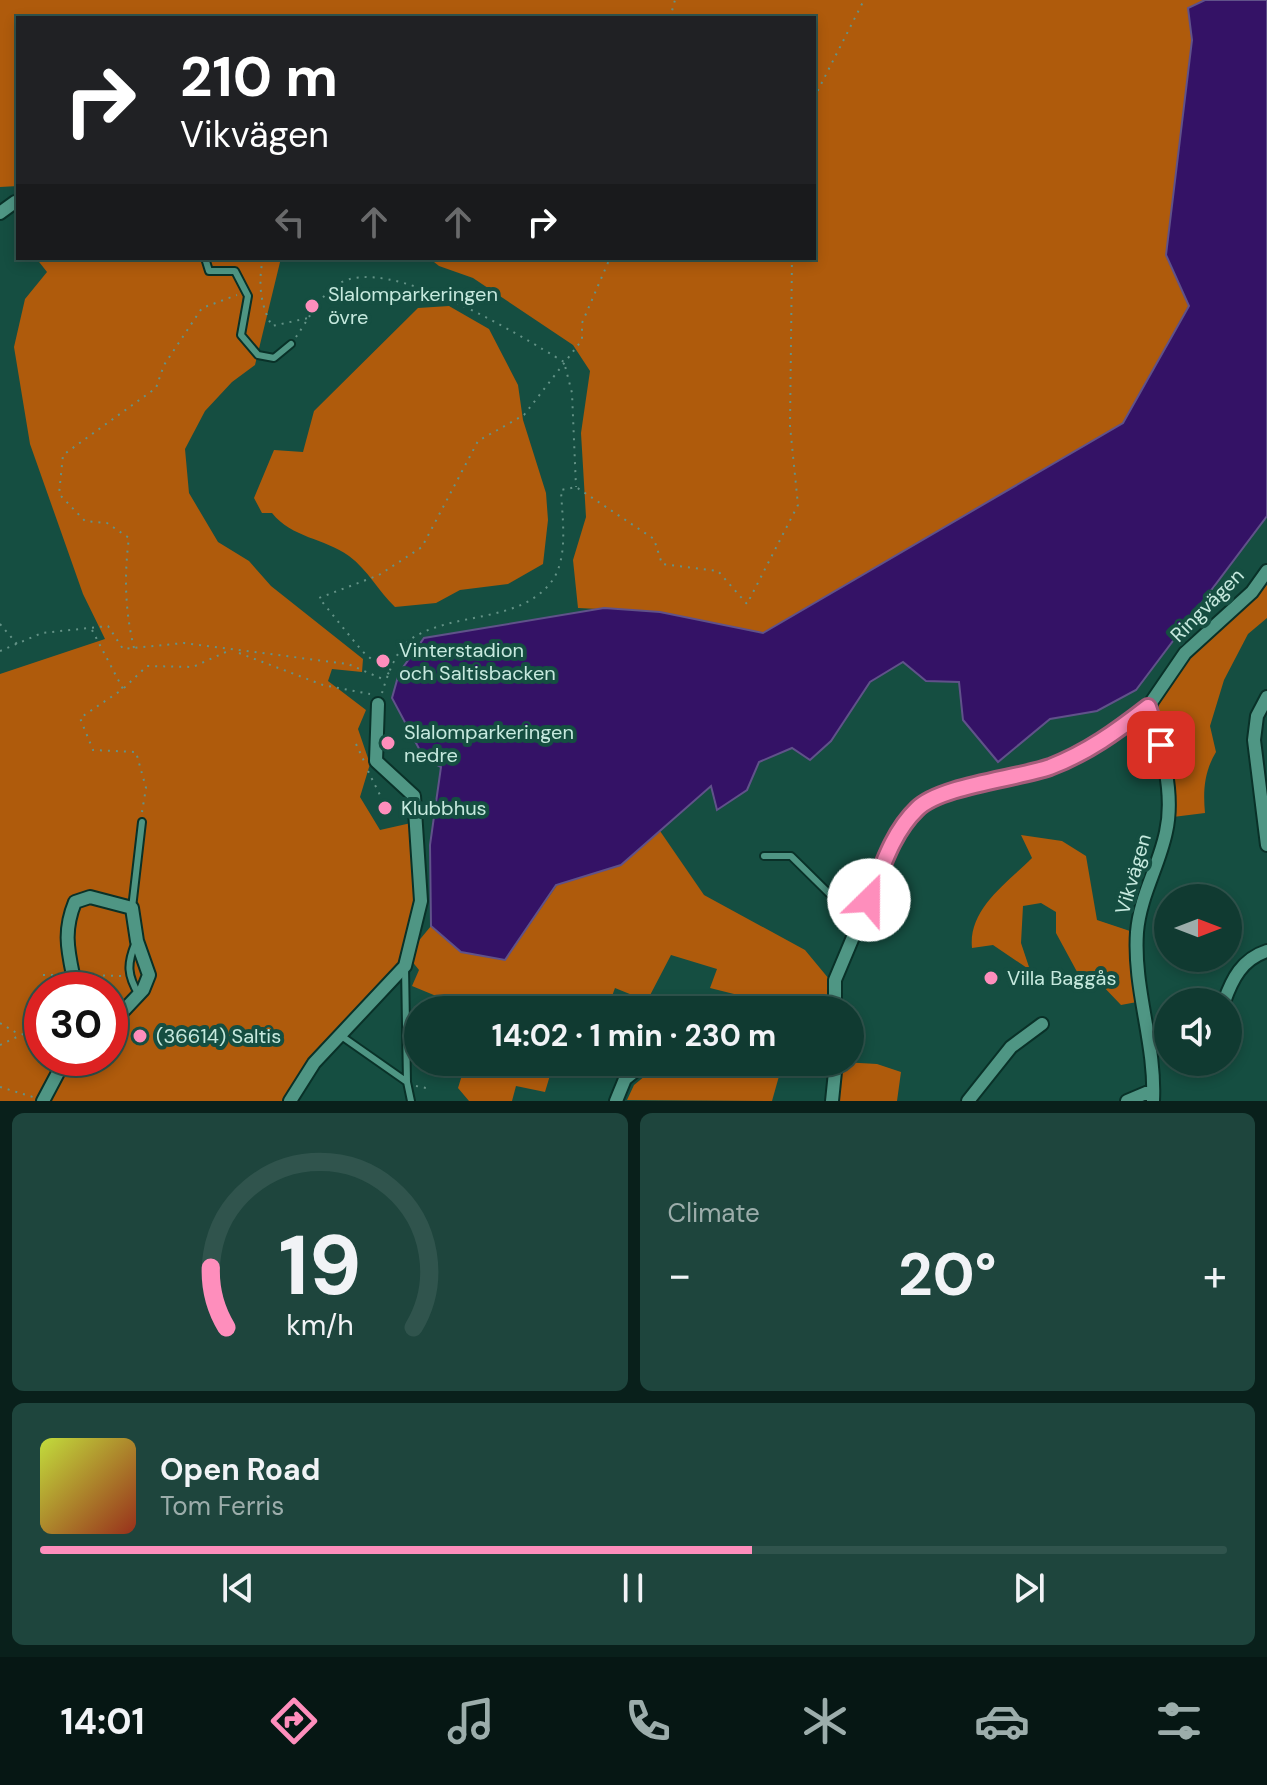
<!DOCTYPE html>
<meta charset="utf-8">
<style>
:root{--surface:#103a31;--page:#1e453d;--text:#f1f3f6;--muted:#9cadab;--line:#30544d;--accent:#fe8ebc}
body{margin:0;font-family:"DM Sans",sans-serif;background:var(--page);color:var(--text);height:100vh;display:flex;flex-direction:column;font-size:30px;white-space:nowrap}
*{box-sizing:border-box;margin:0}
p{font-size:26px;color:var(--muted)}
.icon{flex:none;width:44px;height:44px;fill:none;stroke:currentColor;stroke-width:2;stroke-linecap:round;stroke-linejoin:round}
.map{position:relative;height:1101px;overflow:hidden}
.side{display:flex;flex-direction:column;gap:12px;padding:12px;background:#09201b;flex:1}
.side>*{flex:none}
.top-card{position:absolute;left:16px;top:16px;width:800px;height:244px;border-radius:0px;box-shadow:0 4px 12px #0003,0 0 0 2px var(--line);background:#202124;color:#fff;overflow:hidden}
.needle{width:52px;rotate:90deg}
.fabs{position:absolute;left:1154px;top:884px;display:grid;gap:16px}
.fabs a{display:grid;place-items:center;width:88px;height:88px;border-radius:50%;background:var(--surface);box-shadow:0 4px 12px #0003,0 0 0 2px var(--line);font-size:40px}
.speed{position:absolute;left:24px;top:972px;display:flex;gap:16px;font-size:40px;font-weight:700;text-align:center}
.speed>*{display:grid;place-content:center;width:104px;height:104px;border-radius:50%;background:var(--surface);box-shadow:0 4px 12px #0003,0 0 0 2px var(--line);line-height:1}
.speed .limit{border:12px solid #d22;background:#fff;color:#111}
.pin{position:absolute;display:grid;place-items:center;width:68px;height:68px;color:#fff;margin:-34px;border-radius:16px;box-shadow:0 4px 12px #0006}
.me{position:absolute;width:88px;margin:-44px;rotate:23deg;stroke-linejoin:round;filter:drop-shadow(0 0 6px #0008)}
.turn{display:flex;align-items:center;gap:28px;height:168px;padding:0 32px;font-size:36px}
.turn .icon{width:104px;height:104px;stroke-width:2.5}
.turn b{display:block;font-size:56px;line-height:68px}
.lanes{display:flex;align-items:center;height:76px;padding:0 32px;background:#0003;justify-content:center;gap:40px;direction:ltr}
.lanes .off{opacity:.35}
.big{font-size:60px;font-weight:700;line-height:1.1}
.side .card{flex:1;display:flex;flex-direction:column;justify-content:center;gap:12px;min-width:0;padding:0 28px;border-radius:12px;background:var(--page)}
.side .dial{align-items:center;gap:0}
.dial svg{height:208px;overflow:visible;fill:none;stroke:var(--line);stroke-width:7;stroke-linecap:round;text-anchor:middle}
.dial text{fill:var(--text);stroke:none}
.song{display:flex;align-items:center;gap:24px}
.cover{width:96px;height:96px;border-radius:12px;background:linear-gradient(135deg,hsl(70 70% 55%),hsl(10 70% 35%))}
.played{height:8px;border-radius:4px;background:linear-gradient(90deg,var(--accent) 60%,var(--line) 60%)}
.keys{display:flex;justify-content:space-around;direction:ltr}
.heat{display:flex;justify-content:space-between;align-items:center;font-size:44px;direction:ltr}
.side .tiles{flex:1;display:grid;gap:12px;grid-template-columns:1fr 1fr}
.card:last-child{grid-column:span 2}
.trip{position:absolute;left:404px;top:996px;width:460px;height:80px;border-radius:40px;background:var(--surface);box-shadow:0 4px 12px #0003,0 0 0 2px var(--line);font-weight:700;line-height:80px;text-align:center}
.menu{display:flex;height:128px;justify-content:space-around;align-items:center;background:#061714;color:var(--muted)}
.menu .icon{width:56px;height:56px}
.menu .active{color:var(--accent)}
.menu b{font-size:36px;color:var(--text)}
.map>svg:first-child{display:block}
</style>
<div class="map">
<svg width="1267" height="1101" viewBox="0 0 1267 1101">
<rect width="100%" height="100%" fill="#154e41"/>
<path fill="#af5b0c" fill-rule="evenodd" d="M0 0H1205L1188 9 1192 40 1166 255 1189 305 1123 423 763 633 660 612 578 608 573 560 586 517 581 433 590 371 573 345 473 278 439 266 429 258H814V18H18V186L0 187Z
M36 258H281L255 365 232 382 205 411 185 449 189 493 218 542 249 561 271 586 363 659 362 672 332 669 328 681 366 710 358 729 370 764 360 797 380 830 411 823 416 901 398 964 287 1101H0V674L105 639 83 594 30 444 14 347 25 299 47 272ZM42 990H110V1058H42Z
M449 306 489 329 518 385 523 420 546 493 548 520 543 564 508 584 460 590 436 603 395 607C378 591 368 570 349 556 324 538 292 538 272 513H262L254 498 274 450 303 452 314 411 418 308Z
M1267 583V618L1248 634 1224 680 1210 726 1216 752C1204 772 1203 791 1205 813L1173 817C1172 794 1171 772 1167 749 1165 738 1158 725 1158 714 1160 662 1241 621 1267 583Z
M660 831 704 895 805 950 829 979 827 1010H743L746 997 710 988 717 969 671 955 647 1001 615 988 607 1010H470L412 986 419 970 407 955 431 926 461 952 505 960 557 885 621 865Z
M1021 835 1062 841 1086 856 1097 920 1130 931 1137 1002 1121 1005 1099 982 1082 981 1056 933V912L1041 903 1023 906 1021 943 1030 970 993 945 972 948C968 909 1007 883 1032 858Z
M466 1062H554L545 1092 516 1086 512 1101H469L458 1088Z
M662 1062H830V1078L781 1069 772 1101 627 1100 634 1085Z
M842 1062 877 1064 901 1072 897 1101H838Z"/>
<path fill="#341266" stroke="#60528a" stroke-width="2" d="M1205 0H1267V516L1136 690 1097 711 1050 719 998 762 963 720 959 682 926 681 903 662 870 682 831 741 810 760 792 748 759 762 747 790 717 810 711 786 621 865 556 885 505 960 461 952 431 926 430 845 441 767 424 758 392 698 399 673 424 638 604 608 660 612 763 633 1123 423 1189 306 1166 255 1192 40 1188 8Z"/>
<g fill="none" stroke-linecap="round" stroke-linejoin="round">
<defs>
<path id="service" d="M205 258 209 271H235L248 296 241 335 258 355 274 358 291 344
M764 856H791L859 923
M132 908 142 822
M135 944C127 964 127 975 139 995
M340 1035 407 1082 405 967
M407 1082 411 1101"/>
<path id="minor" d="M0 213 15 202
M1267 697 1257 716 1254 740 1267 845
M1148 707C1161 745 1175 792 1166 832 1159 866 1140 896 1137 932 1133 989 1156 1044 1153 1101
M73 975C67 947 64 929 75 902L90 897 132 908 137 941 149 975 143 990 110 1025
M1224 1002C1232 979 1242 959 1267 951
M835 1010V980L898 830 920 806 949 792 1046 768 1100 743 1148 707 1185 653 1252 592 1267 571
M43 1101 60 1069 73 1058
M290 1101 314 1063 405 966 421 901 414 796 376 761 378 704
M616 1101 625 1079 646 1062
M832 1101 836 1062
M968 1101 1011 1047 1042 1024
M1127 1101 1153 1090"/>
</defs>
<use href="#service" stroke="#093128" stroke-width="10"/>
<use href="#minor" stroke="#093128" stroke-width="16"/>
<path stroke="#639286" stroke-width="2" stroke-dasharray="2 6" stroke-linecap="butt" d="M670 18 675 0
M814 98 864 0
M263 258C258 283 260 304 272 326L308 318
M296 337C308 320 320 295 338 284 388 253 519 335 564 362L572 393 576 487
M0 624 17 644
M92 630 123 689 80 718 93 750 136 752 146 788 142 812
M134 648C125 611 124 575 129 538L107 523 85 521 59 494 63 455 156 388 164 365 202 308 237 295
M0 651 42 633 108 626 123 649 184 643 348 664 385 680
M239 653 323 685 370 694
M389 674 362 651 319 598 379 575 422 547 478 441 524 415 582 340V323L610 258
M124 688 147 666 193 667 228 651
M382 693C387 676 396 650 411 639 453 611 520 624 552 581 569 557 562 517 561 490L576 487 654 539 662 564 718 571 747 604 798 505 790 426 792 258
M356 744 364 761
M368 771 381 797
M43 975H61
M87 975 121 976
M87 990 88 976
M0 1023 20 1035
M0 1045 42 1025
M416 1086 431 1089
M0 1087 33 1097"/>
<use href="#service" stroke="#4f9684" stroke-width="6"/>
<use href="#minor" stroke="#4f9684" stroke-width="12"/>
</g>
<g fill="none" stroke-linecap="round" stroke-linejoin="round">
<defs>
<path id="route" d="M869 900C882 868 892 833 917 809 940 786 1015 779 1050 767 1087 753 1117 731 1148 707L1161 745"/>
</defs>
<use href="#route" stroke="#a55c7a" stroke-width="20"/>
<use href="#route" stroke="#fe8ebc" stroke-width="14"/>
</g>
<g fill="#fe8ebc" stroke="#154e41" stroke-width="3">
<circle cx="312" cy="306" r="8"/>
<circle cx="383" cy="661" r="8"/>
<circle cx="388" cy="743" r="8"/>
<circle cx="385" cy="808" r="8"/>
<circle cx="991" cy="978" r="8"/>
<circle cx="140" cy="1036" r="8"/>
</g>
<g text-anchor="middle" dominant-baseline="central" stroke-width="8" stroke-linejoin="round" paint-order="stroke">
<g font-size="20" fill="#c6e9de" stroke="#154e41" text-anchor="start">
<text x="328" y="294">Slalomparkeringen<tspan x="328" dy="23">övre</tspan></text>
<text x="399" y="650">Vinterstadion<tspan x="399" dy="23">och Saltisbacken</tspan></text>
<text x="404" y="732">Slalomparkeringen<tspan x="404" dy="23">nedre</tspan></text>
<text x="401" y="808">Klubbhus</text>
<text x="1007" y="978">Villa Baggås</text>
<text x="156" y="1036">(36614) Saltis</text>
</g>
<g font-size="20" fill="#c6e9de" stroke="#154e41">
<text transform="translate(1207 605) rotate(-45)">Ringvägen</text>
<text transform="translate(1133 874) rotate(-74)">Vikvägen</text>
</g>
</g>
</svg>
<div class="fabs">
<a><svg class="needle" viewBox="-14 -14 28 28"><path d="M0-13l5 13h-10z" fill="#e53935"/><path d="M0 13l5-13h-10z" fill="#9cadab"/></svg></a>
<a><svg class="icon" aria-label="sound" viewBox="0 0 24 24"><path d="M4 9h4l5-4v14l-5-4H4zM17 9q2 3 0 6"/></svg></a>
</div>
<div class="speed"><div class="limit">30</div></div>
<div class="pin" style="left:1161px;top:745px;background:#d93025"><svg class="icon" aria-label="arrive" viewBox="0 0 24 24"><path d="M6 21V4h12l-3 4 3 4H6"/></svg></div>
<svg class="me" style="left:869px;top:900px" viewBox="-20 -20 40 40"><circle r="19" fill="#fff"/><path d="M0-13L10 11 0 6-10 11z" fill="#fe8ebc"/></svg>
<div class="trip">14:02 · 1 min · 230 m</div>
<div class="top-card">
<div class="turn"><svg class="icon" aria-label="right" viewBox="0 0 24 24"><path d="M7 20v-9h11M14 6l5 5-5 5"/></svg><div><b>210 m</b>Vikvägen</div></div>
<div class="lanes"><svg class="icon off" aria-label="left" viewBox="0 0 24 24"><path d="M17 20v-9H6M10 6l-5 5 5 5"/></svg><svg class="icon off" aria-label="ahead" viewBox="0 0 24 24"><path d="M12 20V5M6 11l6-6 6 6"/></svg><svg class="icon off" aria-label="ahead" viewBox="0 0 24 24"><path d="M12 20V5M6 11l6-6 6 6"/></svg><svg class="icon" aria-label="right" viewBox="0 0 24 24"><path d="M7 20v-9h11M14 6l5 5-5 5"/></svg></div>
</div>
</div>
<section class="side">
<div class="tiles">
<div class="card dial"><svg viewBox="0 0 100 80">
<path d="M14 69A42 42 0 1 1 86 69"/>
<path d="M14 69A42 42 0 0 1 8 46" stroke="#fe8ebc"/>
<text x="50" y="56" font-size="32" font-weight="700">19</text>
<text x="50" y="72" font-size="11">km/h</text>
</svg></div>
<div class="card"><p>Climate</p>
<div class="heat"><a>−</a><b class="big">20°</b><a>+</a></div>
</div>
<div class="card">
<div class="song"><i class="cover"></i><div><b>Open Road</b><p>Tom Ferris</p></div></div>
<div class="played"></div>
<div class="keys"><svg class="icon" aria-label="previous" viewBox="0 0 24 24"><path d="M18 5L8 12l10 7zM5 5v14"/></svg><svg class="icon" aria-label="pause" viewBox="0 0 24 24"><path d="M8 5v14M16 5v14"/></svg><svg class="icon" aria-label="next" viewBox="0 0 24 24"><path d="M6 5l10 7-10 7zM19 5v14"/></svg></div>
</div>
</div>
</section>
<nav class="menu">
<b>14:01</b>
<svg class="icon active" aria-label="directions" viewBox="0 0 24 24"><path d="M12 3l9 9-9 9-9-9zM9 14v-3h6M13 9l2 2-2 2"/></svg>
<svg class="icon" aria-label="music" viewBox="0 0 24 24"><path d="M9 18V5l10-2v13"/><circle cx="6" cy="18" r="3"/><circle cx="16" cy="16" r="3"/></svg>
<svg class="icon" aria-label="phone" viewBox="0 0 24 24"><path d="M5 4h4l2 5-3 2q2 4 5 5l2-3 5 2v4C11 20 4 13 5 4z"/></svg>
<svg class="icon" aria-label="climate" viewBox="0 0 24 24"><path d="M12 3v18M4 7l16 10M4 17L20 7"/></svg>
<svg class="icon" aria-label="car" viewBox="0 0 24 24"><path d="M5 17H2v-5l4-1 3-4h7l3 4 3 1v5h-3M9 17h6M6 11h13"/><circle cx="7" cy="17" r="2"/><circle cx="17" cy="17" r="2"/></svg>
<svg class="icon" aria-label="filters" viewBox="0 0 24 24"><path d="M4 7h16M4 17h16"/><circle cx="9" cy="7" r="2"/><circle cx="15" cy="17" r="2"/></svg>
</nav>
